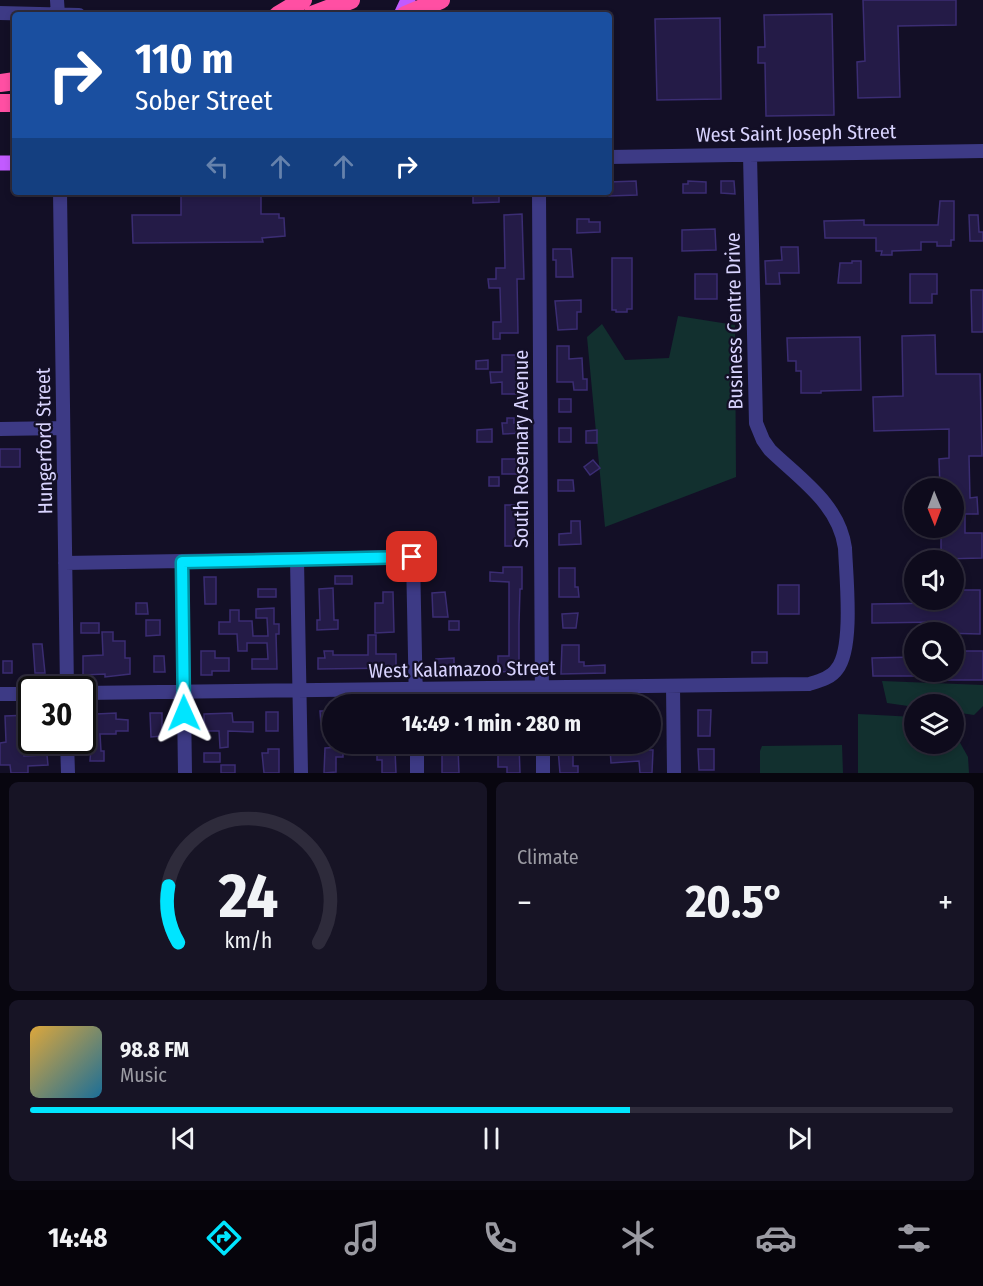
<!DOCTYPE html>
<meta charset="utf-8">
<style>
:root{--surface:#0e0b1c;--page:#171425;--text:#f1f3f6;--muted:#9b9ba3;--line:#2e2b3b;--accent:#00e5ff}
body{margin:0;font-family:"Fira Sans Condensed",sans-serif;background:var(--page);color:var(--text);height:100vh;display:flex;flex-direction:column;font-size:22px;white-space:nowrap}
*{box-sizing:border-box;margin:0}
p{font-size:20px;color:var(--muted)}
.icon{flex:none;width:33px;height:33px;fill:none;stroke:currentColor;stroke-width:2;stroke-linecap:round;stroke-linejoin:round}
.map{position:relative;height:773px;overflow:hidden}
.sheet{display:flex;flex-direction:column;gap:9px;padding:9px;background:#08060f;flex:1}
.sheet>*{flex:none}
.guide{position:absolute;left:12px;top:12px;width:600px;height:183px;border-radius:6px;box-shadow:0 3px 9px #0003,0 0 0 2px var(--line);background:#1a4fa0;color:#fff;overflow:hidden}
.needle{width:39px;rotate:179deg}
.controls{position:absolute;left:904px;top:478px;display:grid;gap:12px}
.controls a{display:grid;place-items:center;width:60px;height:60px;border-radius:50%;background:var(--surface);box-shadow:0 3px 9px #0003,0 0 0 2px var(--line);font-size:30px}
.speed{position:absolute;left:18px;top:676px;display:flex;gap:12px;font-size:30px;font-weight:700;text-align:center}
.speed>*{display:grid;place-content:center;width:78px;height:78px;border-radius:50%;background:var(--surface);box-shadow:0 3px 9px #0003,0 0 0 2px var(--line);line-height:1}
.speed .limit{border:3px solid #111;border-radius:9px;background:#fff;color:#111}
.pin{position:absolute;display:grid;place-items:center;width:51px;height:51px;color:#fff;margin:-26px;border-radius:12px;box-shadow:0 3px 9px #0006}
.me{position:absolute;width:66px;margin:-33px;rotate:359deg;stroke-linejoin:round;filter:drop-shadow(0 0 4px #0008)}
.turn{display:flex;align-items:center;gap:21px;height:126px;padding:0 24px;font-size:27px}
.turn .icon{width:78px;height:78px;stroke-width:2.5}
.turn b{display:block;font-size:42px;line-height:51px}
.lanes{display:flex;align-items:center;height:57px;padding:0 24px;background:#0003;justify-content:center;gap:30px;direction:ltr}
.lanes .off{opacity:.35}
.big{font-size:45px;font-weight:700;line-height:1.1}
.sheet .card{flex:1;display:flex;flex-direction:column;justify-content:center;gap:9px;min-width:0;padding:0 21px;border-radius:9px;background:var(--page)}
.sheet .dial{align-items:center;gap:0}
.dial svg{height:156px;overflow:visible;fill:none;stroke:var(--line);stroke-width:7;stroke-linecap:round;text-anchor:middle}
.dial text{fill:var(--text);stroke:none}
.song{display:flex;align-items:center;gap:18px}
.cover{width:72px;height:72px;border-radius:9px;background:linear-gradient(135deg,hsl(40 70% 55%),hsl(200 70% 35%))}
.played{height:6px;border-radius:3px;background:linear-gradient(90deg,var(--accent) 65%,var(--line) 65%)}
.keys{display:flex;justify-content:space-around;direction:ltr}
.heat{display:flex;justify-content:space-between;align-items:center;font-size:33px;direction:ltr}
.sheet .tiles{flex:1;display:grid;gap:9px;grid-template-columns:1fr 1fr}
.card:last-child{grid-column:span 2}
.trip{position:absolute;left:322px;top:694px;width:339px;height:60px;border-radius:30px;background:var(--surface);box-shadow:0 3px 9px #0003,0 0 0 2px var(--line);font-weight:700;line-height:60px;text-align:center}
.tab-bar{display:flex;height:96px;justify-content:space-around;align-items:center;background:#06040b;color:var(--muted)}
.tab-bar .icon{width:42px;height:42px}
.tab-bar .selected{color:var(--accent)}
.tab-bar b{font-size:27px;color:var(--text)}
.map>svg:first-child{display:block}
</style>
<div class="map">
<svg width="983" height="773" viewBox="0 0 983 773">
<rect width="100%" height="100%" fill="#130f26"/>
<path fill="#12302f" d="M678 316 735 325 736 477 605 527 587 337 602 324 625 360 669 358Z
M882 681 983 685V706L974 715 954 712V705H915V707L887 703Z
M858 714 915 717V744H954V732L968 757 969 773H858Z
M842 745 843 773H760V751L762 746Z"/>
<path fill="#241b47" stroke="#3b2d73" stroke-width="1.5" d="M863 0H956V25L898 26 900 97 858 98 857 62 865 61Z
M832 14 834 115 766 116 765 63H758V47H765L764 15Z
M720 18 721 99 657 100 655 19Z
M636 181 637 195 609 196V182Z
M688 181 706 182V193H683V184H688Z
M721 181H734L735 194 721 193Z
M181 192H261V214H279V218H284L285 236 262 238 263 242 133 243 132 215H181Z
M473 192H499V202L473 203Z
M940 201H954V240H951V246H937V242H921V250L892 251V255H881L882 251H876V238H825L824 221 864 220V225H938Z
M522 214 524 279H517L518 333H500V339H493V322H501L500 288H489L488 279H496V268H505L504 215Z
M969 215H978L979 232H983V241H970Z
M577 219H589V222H600V232L577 233Z
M715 229 716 250 682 251V230Z
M781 247H798L799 273H779L780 284H766L765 261 782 260Z
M553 249H571L573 277H556V260H553Z
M612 258H632V309H627V312H616V310H612Z
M852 261H861V283H838L840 263H852Z
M695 274H717V299H695Z
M910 274H937V294H932V303H910Z
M971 290H983V332H972Z
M581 300V312H577V329L558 330 555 301Z
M935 335 936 374H980L982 456H969L970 498 977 497 978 514H965V533H982V558L941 559V528H954V489H940L939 459 949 458V429L874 431 873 397 903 396 902 336Z
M860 337 861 390 821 391V393H801V371H796V361H788L787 338Z
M557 346H569V359L582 358 583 379H587V390H574L573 382H557Z
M502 355H520L521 394H502V382L491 383 490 372H502Z
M488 360V369H476V361Z
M559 399H571V412H559Z
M507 418H514V423H522V433L503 434 502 423H507Z
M559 428H571V442H559Z
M492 429V442H477V430Z
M597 430V443H586V431Z
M0 449H20V467H0Z
M502 459H518V474H502Z
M593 460 600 468 590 475 584 467Z
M489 477H499V486H489Z
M558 480H573L574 491H558Z
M505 505H517L518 535H520V546H505Z
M571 521H580L581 544 559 545V534L571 533Z
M503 567H522V589H520L519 624V671L498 672V656H509V582L490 581V572L503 573Z
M559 568H575V587H578L579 597H559Z
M335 576H352V584H335Z
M204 577H216V604H205Z
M778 585H799V614H778Z
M333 588 334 620H338V629L317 630V620H320L319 589Z
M258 589H276V597H258Z
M954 590H980V634L941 633V622L872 623V604L940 603V600H954Z
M383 592H393L394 632 375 633V603H383Z
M445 592 448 617H433L432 593Z
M136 603H147L148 614H136Z
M274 608V624H279V634H276L277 669H252V659H268L267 643H247V651H238L237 634H219V622H230V610H239V621H252L253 636H268L267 618H256V609Z
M578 613 576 628H563L562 614Z
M146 620H160V635L146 636Z
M449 621H459V630H449Z
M81 623H99V633H81Z
M102 632H113V641H125V658H130V674L105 677V674L83 675V656L103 655Z
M368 635H376V654H396V668L318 669V658H325L324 651H333V655H368Z
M33 644H42L45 673H35Z
M562 645H579V662H584V666L605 665V673L561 674Z
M201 651H215V658H229V671H212V675H201Z
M954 651H983V680H942V672H954Z
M752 652H767V663H752Z
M154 656H164L165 672H154Z
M915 657V676H873L872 658Z
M454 658V669H437L436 659Z
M3 661H12V673H3Z
M698 710H711L710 736H698Z
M85 711H96V714L116 713V719L128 720V731H116V734H100L101 751H104V761H90L92 734H86Z
M320 711H333V723L321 724Z
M266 712H278V731H266Z
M150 713H162V736L151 737Z
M232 713 233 722H253V732L228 731V747L220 748 219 731H204V714Z
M30 715V738H22V752H24V756L47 755 48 765 28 766V773H11L10 765H0V743L6 742 5 716Z
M498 745H519L520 773H507V767H498Z
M442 746H458L459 773H442Z
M343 747V757H336V772L324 773 325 748Z
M268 749H279V773H264L262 753H268Z
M558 749H573V766H578V773H560Z
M610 749 653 750 652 773H640L639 761 611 763Z
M698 749H714V770H699Z
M377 750H395L396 773H382V760H377Z
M204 753H220V762H204Z
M221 765H235V773H221Z"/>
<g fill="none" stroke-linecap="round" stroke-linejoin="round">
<path stroke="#3d3a85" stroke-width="14" d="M57 0 58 15
M0 13 79 15
M609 157 983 151
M60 192 67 690
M539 192 542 705
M0 429 63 428
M297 560 301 773
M182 562 185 773
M65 563 413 557 416 705
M673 686 674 773
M82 693 809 684C819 681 831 678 837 669 854 648 846 576 845 548 839 504 800 479 770 450L763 440 756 423 750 155
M0 694H32
M67 741 68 773
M417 744V773
M543 744V773"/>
<path stroke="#c25bff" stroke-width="15" d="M401 15 408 0
M0 163H15"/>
<path stroke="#ff4fa3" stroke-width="18" d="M278 15 303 0
M312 15 351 0
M405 15 441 0
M0 83 15 81
M0 103H15"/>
</g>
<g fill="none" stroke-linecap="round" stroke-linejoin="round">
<defs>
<path id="route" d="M184 713 182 562 412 557"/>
</defs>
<use href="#route" stroke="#0095a6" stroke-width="15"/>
<use href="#route" stroke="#00e5ff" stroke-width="10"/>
</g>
<g text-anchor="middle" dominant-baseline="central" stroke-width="4.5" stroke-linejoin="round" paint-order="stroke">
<g font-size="20" fill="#d9d4ff" stroke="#130f26">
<text transform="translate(796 133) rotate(-1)">West Saint Joseph Street</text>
<text transform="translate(734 321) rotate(-91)">Business Centre Drive</text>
<text transform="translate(44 441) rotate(-91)">Hungerford Street</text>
<text transform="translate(521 449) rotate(-90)">South Rosemary Avenue</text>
<text transform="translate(462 669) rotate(-1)">West Kalamazoo Street</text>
</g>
</g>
</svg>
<div class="controls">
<a><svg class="needle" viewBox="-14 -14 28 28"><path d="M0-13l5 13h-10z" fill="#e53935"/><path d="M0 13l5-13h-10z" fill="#9b9ba3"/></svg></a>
<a><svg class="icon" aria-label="sound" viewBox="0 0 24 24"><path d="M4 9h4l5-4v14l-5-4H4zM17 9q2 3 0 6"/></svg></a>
<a><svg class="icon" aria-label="search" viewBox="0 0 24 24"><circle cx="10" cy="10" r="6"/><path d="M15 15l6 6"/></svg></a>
<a><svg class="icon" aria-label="layers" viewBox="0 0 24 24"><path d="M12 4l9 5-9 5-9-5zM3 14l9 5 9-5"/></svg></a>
</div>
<div class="speed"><div class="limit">30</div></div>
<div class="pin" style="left:412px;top:557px;background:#d93025"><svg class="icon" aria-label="arrive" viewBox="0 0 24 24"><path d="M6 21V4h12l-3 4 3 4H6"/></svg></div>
<svg class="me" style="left:184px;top:713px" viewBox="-20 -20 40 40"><path d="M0-17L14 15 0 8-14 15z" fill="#00e5ff" stroke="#fff" stroke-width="4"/></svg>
<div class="trip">14:49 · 1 min · 280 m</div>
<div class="guide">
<div class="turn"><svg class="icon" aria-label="right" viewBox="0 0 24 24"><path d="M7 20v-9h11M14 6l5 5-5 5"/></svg><div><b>110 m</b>Sober Street</div></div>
<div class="lanes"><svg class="icon off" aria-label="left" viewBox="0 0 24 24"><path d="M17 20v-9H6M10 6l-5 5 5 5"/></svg><svg class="icon off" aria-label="ahead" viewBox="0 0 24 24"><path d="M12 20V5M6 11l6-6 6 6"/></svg><svg class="icon off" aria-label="ahead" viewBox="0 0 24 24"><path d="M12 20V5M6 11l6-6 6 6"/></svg><svg class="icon" aria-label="right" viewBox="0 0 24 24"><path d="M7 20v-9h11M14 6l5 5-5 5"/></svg></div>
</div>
</div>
<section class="sheet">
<div class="tiles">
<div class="card dial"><svg viewBox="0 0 100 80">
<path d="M14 69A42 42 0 1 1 86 69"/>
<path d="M14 69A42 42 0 0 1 9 40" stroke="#00e5ff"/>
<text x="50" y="56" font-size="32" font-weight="700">24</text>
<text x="50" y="72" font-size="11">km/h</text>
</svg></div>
<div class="card"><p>Climate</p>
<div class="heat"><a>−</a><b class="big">20.5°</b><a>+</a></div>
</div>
<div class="card">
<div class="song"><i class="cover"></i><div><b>98.8 FM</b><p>Music</p></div></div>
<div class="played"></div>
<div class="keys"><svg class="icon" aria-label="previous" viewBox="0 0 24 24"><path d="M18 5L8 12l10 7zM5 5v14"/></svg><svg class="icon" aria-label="pause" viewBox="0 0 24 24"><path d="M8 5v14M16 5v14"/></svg><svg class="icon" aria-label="next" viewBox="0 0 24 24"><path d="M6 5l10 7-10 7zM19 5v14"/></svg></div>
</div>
</div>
</section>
<nav class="tab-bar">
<b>14:48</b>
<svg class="icon selected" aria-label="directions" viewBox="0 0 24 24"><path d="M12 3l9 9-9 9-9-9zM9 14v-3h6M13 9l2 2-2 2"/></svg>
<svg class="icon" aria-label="music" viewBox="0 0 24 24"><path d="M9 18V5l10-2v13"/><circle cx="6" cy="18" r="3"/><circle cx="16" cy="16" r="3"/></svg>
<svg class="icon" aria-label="phone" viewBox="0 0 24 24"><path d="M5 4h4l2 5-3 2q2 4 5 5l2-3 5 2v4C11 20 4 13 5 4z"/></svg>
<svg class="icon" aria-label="climate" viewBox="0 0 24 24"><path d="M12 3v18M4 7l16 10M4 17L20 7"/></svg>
<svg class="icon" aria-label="car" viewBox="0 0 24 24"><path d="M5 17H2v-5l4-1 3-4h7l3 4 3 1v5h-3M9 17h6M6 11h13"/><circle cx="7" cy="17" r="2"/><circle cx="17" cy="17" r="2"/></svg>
<svg class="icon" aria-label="filters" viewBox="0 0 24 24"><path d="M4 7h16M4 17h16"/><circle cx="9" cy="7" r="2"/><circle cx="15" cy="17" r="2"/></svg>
</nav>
